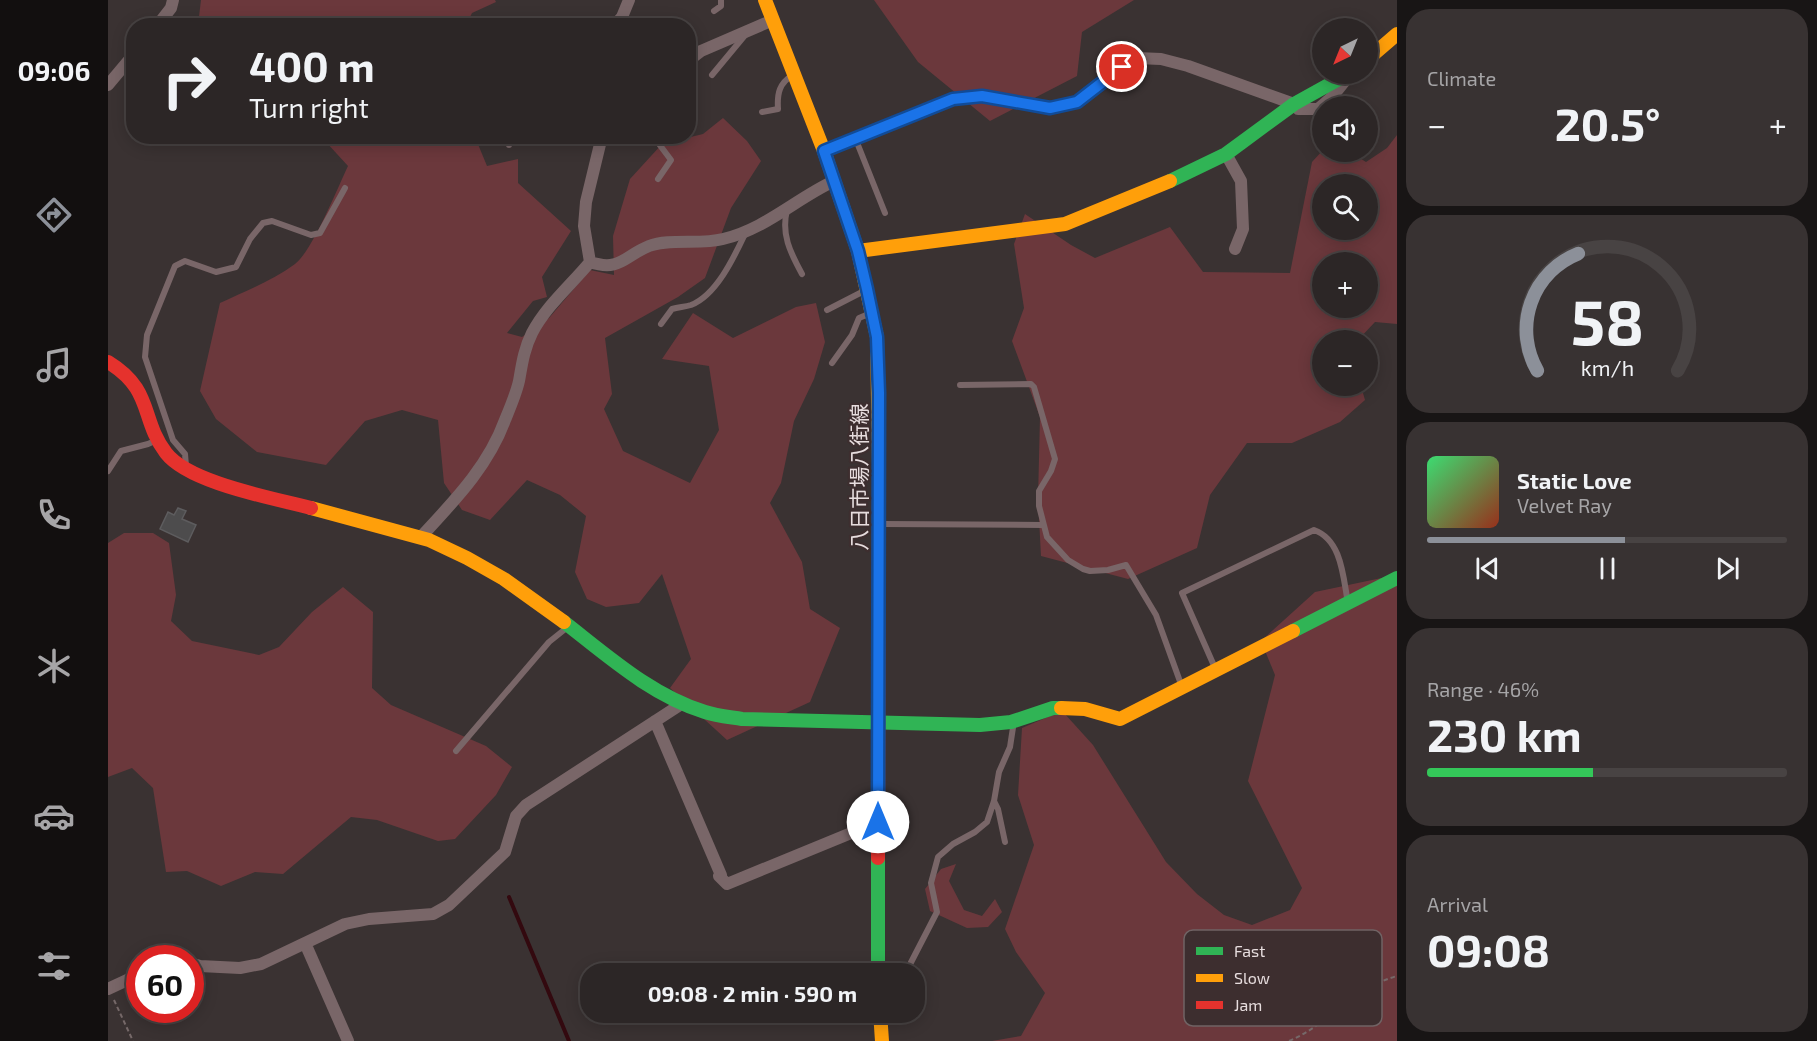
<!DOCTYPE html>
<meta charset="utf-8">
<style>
:root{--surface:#2c2626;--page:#383232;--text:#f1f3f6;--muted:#a6a5a7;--line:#484343;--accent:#8c9099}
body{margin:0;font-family:"Exo 2","Noto Sans JP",sans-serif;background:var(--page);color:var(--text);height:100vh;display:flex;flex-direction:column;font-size:22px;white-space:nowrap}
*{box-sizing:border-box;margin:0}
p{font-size:20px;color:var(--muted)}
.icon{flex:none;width:33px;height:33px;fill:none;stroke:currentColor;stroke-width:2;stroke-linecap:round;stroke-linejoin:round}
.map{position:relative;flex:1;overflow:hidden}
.drawer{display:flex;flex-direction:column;gap:9px;padding:9px;background:#181515;width:420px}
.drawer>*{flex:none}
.hud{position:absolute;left:18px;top:18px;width:570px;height:126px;border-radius:24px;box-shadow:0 3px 15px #0003,0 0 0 2px var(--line);background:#2c2626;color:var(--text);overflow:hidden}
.needle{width:39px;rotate:223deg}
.buttons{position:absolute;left:1204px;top:18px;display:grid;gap:12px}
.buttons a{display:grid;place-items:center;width:66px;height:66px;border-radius:50%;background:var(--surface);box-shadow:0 3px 15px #0003,0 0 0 2px var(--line);font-size:30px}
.speed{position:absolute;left:18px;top:945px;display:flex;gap:12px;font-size:30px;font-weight:700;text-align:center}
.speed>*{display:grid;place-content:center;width:78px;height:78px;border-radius:50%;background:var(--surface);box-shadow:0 3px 15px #0003,0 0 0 2px var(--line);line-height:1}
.speed .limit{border:9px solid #d22;background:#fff;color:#111}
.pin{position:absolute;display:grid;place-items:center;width:51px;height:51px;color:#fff;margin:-26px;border:3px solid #fff;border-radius:50%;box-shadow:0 2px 6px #0007}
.me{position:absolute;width:66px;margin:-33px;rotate:0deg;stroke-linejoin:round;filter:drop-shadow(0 0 4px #0008)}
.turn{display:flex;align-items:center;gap:21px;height:126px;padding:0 24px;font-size:27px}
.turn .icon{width:78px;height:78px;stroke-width:2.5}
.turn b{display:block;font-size:42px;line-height:51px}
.big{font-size:45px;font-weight:700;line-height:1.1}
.drawer .widget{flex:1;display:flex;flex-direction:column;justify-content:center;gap:9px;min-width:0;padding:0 21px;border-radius:24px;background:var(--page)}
.drawer .dial{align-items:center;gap:0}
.dial svg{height:156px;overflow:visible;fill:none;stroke:var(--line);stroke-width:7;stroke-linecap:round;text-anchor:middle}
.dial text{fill:var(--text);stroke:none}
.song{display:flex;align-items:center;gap:18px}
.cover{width:72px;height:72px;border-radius:9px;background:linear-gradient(135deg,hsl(140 70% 55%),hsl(10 70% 35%))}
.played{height:6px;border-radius:3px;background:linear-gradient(90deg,var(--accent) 55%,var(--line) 55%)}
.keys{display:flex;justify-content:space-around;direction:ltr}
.heat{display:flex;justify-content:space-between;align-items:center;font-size:33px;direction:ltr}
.charge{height:9px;border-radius:4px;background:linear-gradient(90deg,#34c759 46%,var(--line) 0)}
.trip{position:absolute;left:472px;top:963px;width:345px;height:60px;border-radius:24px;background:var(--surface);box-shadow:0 3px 15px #0003,0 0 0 2px var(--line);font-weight:700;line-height:60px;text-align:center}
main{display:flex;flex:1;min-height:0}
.dock{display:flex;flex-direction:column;width:108px;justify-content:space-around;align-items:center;background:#120f0f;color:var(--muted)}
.dock .icon{width:42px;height:42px}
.dock .active{color:var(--accent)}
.dock b{font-size:27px;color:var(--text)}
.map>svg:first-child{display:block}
</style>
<main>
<nav class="dock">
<b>09:06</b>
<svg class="icon active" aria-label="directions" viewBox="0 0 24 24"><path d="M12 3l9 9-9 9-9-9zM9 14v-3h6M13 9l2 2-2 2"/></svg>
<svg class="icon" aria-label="music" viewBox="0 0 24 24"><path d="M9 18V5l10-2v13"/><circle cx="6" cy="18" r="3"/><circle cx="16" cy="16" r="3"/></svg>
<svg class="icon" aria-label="phone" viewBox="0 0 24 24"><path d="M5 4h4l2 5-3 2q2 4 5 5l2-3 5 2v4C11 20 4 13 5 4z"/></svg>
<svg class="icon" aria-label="climate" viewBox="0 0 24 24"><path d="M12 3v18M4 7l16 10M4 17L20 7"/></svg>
<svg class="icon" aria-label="car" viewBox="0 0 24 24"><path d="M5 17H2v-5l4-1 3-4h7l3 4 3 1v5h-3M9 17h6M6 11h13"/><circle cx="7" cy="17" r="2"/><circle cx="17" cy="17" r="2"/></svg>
<svg class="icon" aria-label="filters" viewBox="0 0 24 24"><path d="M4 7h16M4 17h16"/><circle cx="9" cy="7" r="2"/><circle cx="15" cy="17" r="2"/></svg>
</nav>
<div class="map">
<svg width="1289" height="1041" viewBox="0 0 1289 1041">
<rect width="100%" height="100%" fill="#3a3232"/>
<path fill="#6b383c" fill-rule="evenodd" d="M93 0H387L388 2 364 13 358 25H90Z
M766 0H1026L974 32 969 76 882 121 810 62Z
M615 118 639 141 653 161 623 208 597 278 570 297 497 338 504 394 496 409 515 451 582 483 611 430 601 366 554 359 585 313 625 338 688 307 708 303 717 342 706 379 686 421 673 483 662 503 694 562 702 609 732 628 702 702 619 740 562 688 583 659 554 574 531 603 498 607 479 599 467 572 478 516 452 495 419 480 382 520 354 510 336 483 330 420 294 410 257 421 218 465 149 452 108 419 92 391 112 303C137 291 164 281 187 264 205 250 229 189 240 166L218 142 189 144 185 137H367L379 166 410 159V183L463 231 434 277 439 297 425 301 399 333 414 337 441 318 482 270 506 275 505 236 522 179 554 144 595 134Z
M1289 135V324L1267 322 1250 340H1215V386H1253L1257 400 1232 422 1184 443H1139L1102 495 1089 548 1020 579 933 556 930 499 932 417 904 341 916 308 906 244 917 214 963 245 987 258 1062 227 1095 272 1182 273 1204 162 1215 150 1242 152 1258 162 1279 148ZM1215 184H1260V230H1215ZM1215 262H1260V308H1215Z
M16 533H45L61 543 68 595 63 621 84 641 151 655 171 647 204 612 235 587 265 612 264 688 283 705 378 746 404 767 388 795 347 839 330 841 269 820 243 817 175 874 147 872 113 886 79 871 58 872 45 788 24 768 0 777V543Z
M1283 576 1289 581V1041H884L913 1036 937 993 908 952 897 929 926 845 910 795 914 728 942 716 956 713 985 745 1058 862 1089 894 1116 915 1144 925 1182 910 1194 888 1140 781 1167 675 1153 641 1207 592Z
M848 864 841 881 856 910 874 916 887 899 894 912 880 927 859 928 822 911 817 889 833 869Z"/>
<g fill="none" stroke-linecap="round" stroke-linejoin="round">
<path stroke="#33090f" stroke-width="4" d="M401 897 461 1041"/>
</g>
<path fill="#4d4c4d" stroke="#5d5c5e" stroke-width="1.5" d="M70 508 78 511 74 519 88 525 80 542 52 529 60 512 66 515Z"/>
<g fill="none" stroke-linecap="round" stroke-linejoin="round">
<path stroke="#766969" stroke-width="2" stroke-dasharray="4.5 3" stroke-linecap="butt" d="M6 1000 25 1041
M1181 1041C1220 1025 1248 987 1289 976"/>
<path stroke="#796668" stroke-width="6" d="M606 11 613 6V0
M412 22 413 26
M604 75 638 34
M654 112 670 109C669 94 671 83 685 75
M401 136V145
M545 136 563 160 550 179
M748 140 777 213
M679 210C673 234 682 252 694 274
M719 310 756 291
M553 324 564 309C571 307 577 307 583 305 609 295 627 255 638 232
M724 363 744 335 751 318 763 313
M852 385 923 384 926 387 947 459 943 471 931 491V506L939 537 960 560 975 569 982 571 1000 570 1018 565 1048 615 1074 687
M78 466 77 454 65 440 37 357 39 335 67 266 77 261 108 272 128 267 142 239 155 223 164 221 203 235 212 233 237 188
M0 471 13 451 40 444 49 440
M774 524 935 525
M1107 668 1074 593 1206 530C1234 540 1235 577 1240 603
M348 751 441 642 461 626
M886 801 890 809 897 842
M797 974 829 912 823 883 830 857 845 844 867 832 879 822 886 801 891 772 902 747 906 721"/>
<path stroke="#796668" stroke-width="12" d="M49 26 63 8 65 0
M506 26 514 17 521 0
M580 61 593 51 665 20
M0 85 26 54
M716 151 845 99 874 96 942 108 969 102 1014 67 1028 58 1053 59 1080 66 1186 104 1190 109H1210L1224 97 1240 77
M1118 154 1133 181 1135 229 1127 249
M482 262C512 272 516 256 541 246 562 238 593 245 615 239 656 230 689 198 726 181
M312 538C345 502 380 467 397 420 402 408 408 394 411 381 414 364 416 349 424 333 438 306 463 285 482 262L476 226 478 202 494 136
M547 721 613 875 611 876 619 884 770 822
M197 943 240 1041
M82 963 92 966 132 968 153 964 237 924 261 919 325 914 341 905 397 852 408 816 418 805 575 703
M0 989 32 974"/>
<path stroke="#30b455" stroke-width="14" d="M1062 181 1118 154 1186 104 1240 74
M456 622C501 657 543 695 597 712 609 716 622 717 634 719L872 725 903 722 945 708H953
M1185 631 1289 578
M770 974V858"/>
<path stroke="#ff9f0a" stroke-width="14" d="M657 0 716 151 750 251 769 337 771 464
M1260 59 1289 34
M750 251 957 224 1062 181
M203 508 321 540 359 558 396 579 456 622
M953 708 977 709 1012 719 1185 631
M772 1012 774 1041"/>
<path stroke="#e5322d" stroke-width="14" d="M0 362C46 390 32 419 58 453 81 483 165 498 203 508
M770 858 771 464"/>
</g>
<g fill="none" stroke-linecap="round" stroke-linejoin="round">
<defs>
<path id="route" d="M770 822 771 393 769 337 759 289 750 251 716 151 845 99 874 96 942 108 969 102 1014 67"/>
</defs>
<use href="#route" stroke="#114b97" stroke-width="15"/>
<use href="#route" stroke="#1a73e8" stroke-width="10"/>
</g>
<g text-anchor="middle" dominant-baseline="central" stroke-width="4.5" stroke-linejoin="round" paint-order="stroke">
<g font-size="21" fill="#e7ddde" stroke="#3d2e2f">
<text transform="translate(750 477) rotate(-90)">八日市場八街線</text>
</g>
</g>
<rect x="1076" y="930" width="198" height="96" rx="9" fill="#3d2e2f" stroke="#706364" stroke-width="1.5"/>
<rect x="1088" y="947" width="27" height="8" fill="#30b455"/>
<rect x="1088" y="974" width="27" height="8" fill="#ff9f0a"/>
<rect x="1088" y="1001" width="27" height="8" fill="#e5322d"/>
<g font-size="16" fill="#e7ddde">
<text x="1126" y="957">Fast</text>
<text x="1126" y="984">Slow</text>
<text x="1126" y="1011">Jam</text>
</g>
</svg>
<div class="buttons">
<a><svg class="needle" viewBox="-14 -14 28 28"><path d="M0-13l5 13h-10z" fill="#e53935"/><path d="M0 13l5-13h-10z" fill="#a6a5a7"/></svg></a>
<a><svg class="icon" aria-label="sound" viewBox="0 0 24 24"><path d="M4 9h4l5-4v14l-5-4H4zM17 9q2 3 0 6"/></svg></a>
<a><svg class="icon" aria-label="search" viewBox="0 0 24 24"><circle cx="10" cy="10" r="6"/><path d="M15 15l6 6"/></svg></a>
<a>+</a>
<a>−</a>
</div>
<div class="speed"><div class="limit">60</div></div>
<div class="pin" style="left:1014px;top:67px;background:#d93025"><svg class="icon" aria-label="arrive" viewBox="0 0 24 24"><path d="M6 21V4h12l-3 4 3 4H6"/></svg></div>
<svg class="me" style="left:770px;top:822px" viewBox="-20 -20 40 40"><circle r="19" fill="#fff"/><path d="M0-13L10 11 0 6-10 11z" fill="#1a73e8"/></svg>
<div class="trip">09:08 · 2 min · 590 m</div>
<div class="hud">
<div class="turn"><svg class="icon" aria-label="right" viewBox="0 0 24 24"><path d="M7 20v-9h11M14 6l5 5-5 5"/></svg><div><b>400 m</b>Turn right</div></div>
</div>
</div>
<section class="drawer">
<div class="widget"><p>Climate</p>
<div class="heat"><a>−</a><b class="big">20.5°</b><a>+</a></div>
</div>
<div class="widget dial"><svg viewBox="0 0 100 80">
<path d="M14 69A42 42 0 1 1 86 69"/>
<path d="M14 69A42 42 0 0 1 35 9" stroke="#8c9099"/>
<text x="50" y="56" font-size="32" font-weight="700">58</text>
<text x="50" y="72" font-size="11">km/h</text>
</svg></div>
<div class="widget">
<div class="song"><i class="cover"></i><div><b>Static Love</b><p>Velvet Ray</p></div></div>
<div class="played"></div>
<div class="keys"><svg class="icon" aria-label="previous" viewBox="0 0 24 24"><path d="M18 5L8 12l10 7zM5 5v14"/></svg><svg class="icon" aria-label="pause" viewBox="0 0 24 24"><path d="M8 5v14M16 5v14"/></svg><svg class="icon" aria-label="next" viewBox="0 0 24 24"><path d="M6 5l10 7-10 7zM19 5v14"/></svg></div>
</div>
<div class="widget"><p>Range · 46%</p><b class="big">230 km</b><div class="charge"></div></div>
<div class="widget"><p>Arrival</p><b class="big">09:08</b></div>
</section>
</main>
